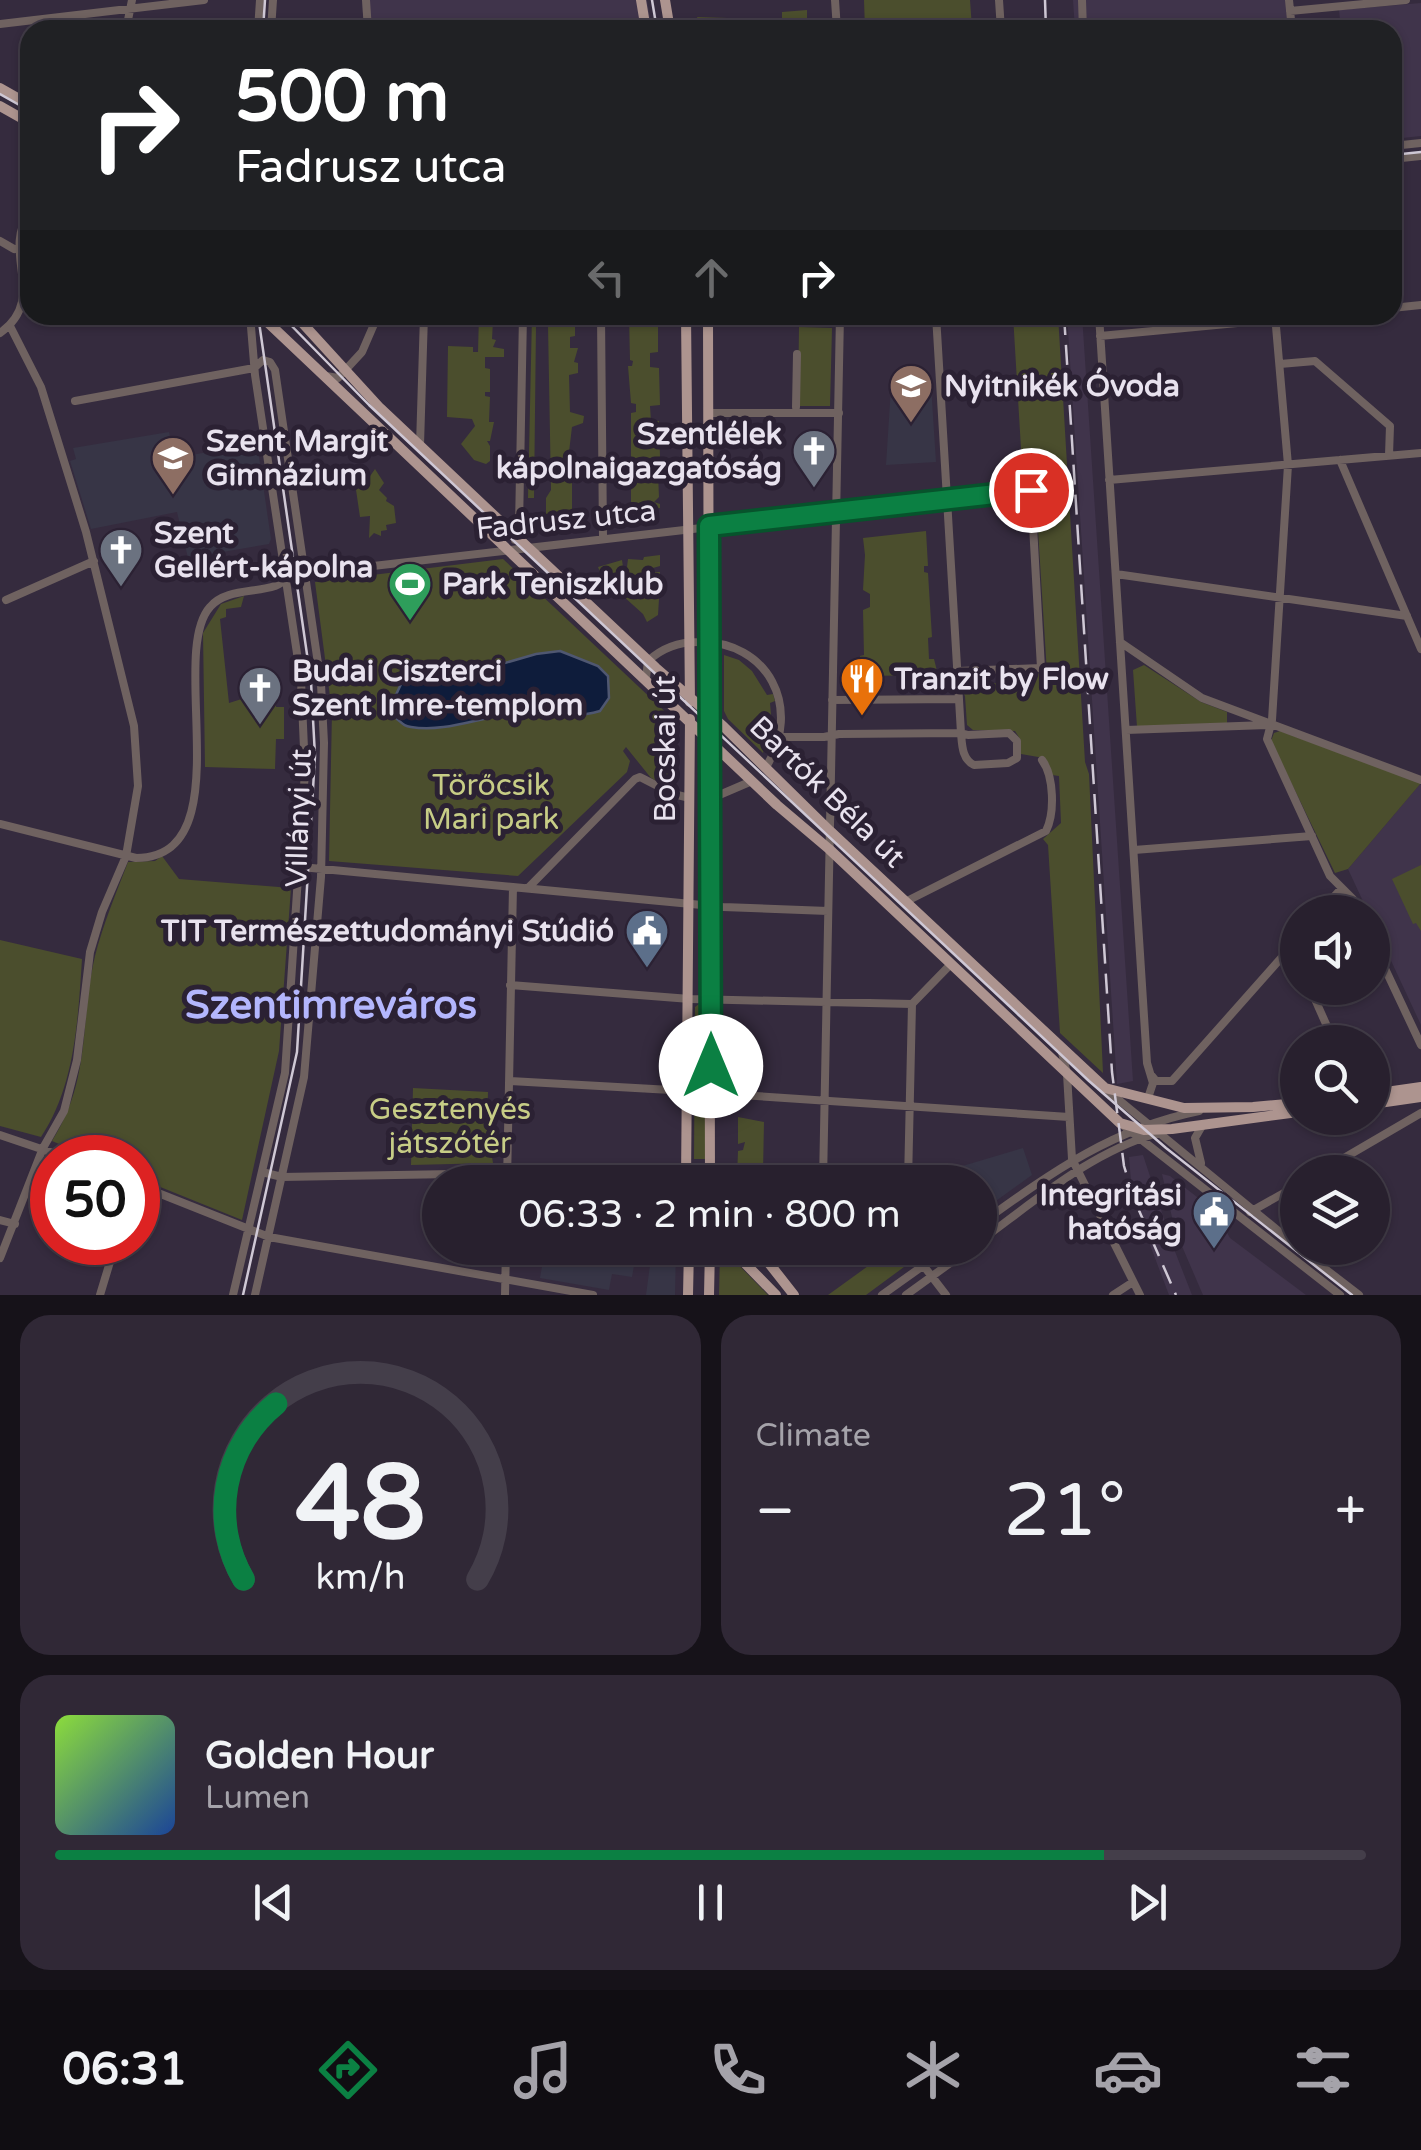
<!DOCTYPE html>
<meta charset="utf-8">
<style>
:root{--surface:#28202e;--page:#302836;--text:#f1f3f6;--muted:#a5a3aa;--line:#443e4a;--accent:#0b8043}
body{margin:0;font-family:"Varela Round",sans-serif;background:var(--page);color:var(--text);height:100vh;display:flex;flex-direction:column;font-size:38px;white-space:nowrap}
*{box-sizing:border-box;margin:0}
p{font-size:32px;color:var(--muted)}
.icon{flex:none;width:55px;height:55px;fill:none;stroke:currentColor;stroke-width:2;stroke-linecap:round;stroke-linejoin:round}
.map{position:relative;height:1295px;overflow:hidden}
.sheet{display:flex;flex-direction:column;gap:20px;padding:20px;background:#161219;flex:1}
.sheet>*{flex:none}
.guide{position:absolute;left:20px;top:20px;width:1382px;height:305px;border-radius:30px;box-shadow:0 2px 8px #0004,0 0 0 2px var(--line);background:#202124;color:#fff;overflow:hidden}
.buttons{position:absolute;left:1280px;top:895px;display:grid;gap:20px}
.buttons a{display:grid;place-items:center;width:110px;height:110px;border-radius:50%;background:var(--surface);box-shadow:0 2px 8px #0004,0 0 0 2px var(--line);font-size:50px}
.speed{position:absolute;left:30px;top:1135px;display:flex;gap:20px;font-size:50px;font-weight:700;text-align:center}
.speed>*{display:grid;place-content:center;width:130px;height:130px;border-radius:50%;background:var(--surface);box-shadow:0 2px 8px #0004,0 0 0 2px var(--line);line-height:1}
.speed .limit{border:15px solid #d22;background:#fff;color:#111}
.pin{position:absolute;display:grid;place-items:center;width:85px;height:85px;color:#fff;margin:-42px;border:5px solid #fff;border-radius:50%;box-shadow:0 2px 10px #0007}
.me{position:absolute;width:110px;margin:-55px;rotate:0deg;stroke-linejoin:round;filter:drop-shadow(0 0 8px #0008)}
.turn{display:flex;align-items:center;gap:35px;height:210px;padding:0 50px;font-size:45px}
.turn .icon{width:130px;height:130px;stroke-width:2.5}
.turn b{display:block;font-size:70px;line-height:85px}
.lanes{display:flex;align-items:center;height:95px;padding:0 50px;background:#0003;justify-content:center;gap:50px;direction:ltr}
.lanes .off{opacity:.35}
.big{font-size:75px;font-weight:600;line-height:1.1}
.sheet .widget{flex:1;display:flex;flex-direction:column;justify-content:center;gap:15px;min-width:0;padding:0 35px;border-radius:30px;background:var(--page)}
.sheet .dial{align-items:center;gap:0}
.dial svg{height:260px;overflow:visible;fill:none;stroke:var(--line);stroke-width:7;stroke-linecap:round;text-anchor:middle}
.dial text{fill:var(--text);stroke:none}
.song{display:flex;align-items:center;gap:30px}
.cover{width:120px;height:120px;border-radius:15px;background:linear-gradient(135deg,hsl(90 70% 55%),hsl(220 70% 35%))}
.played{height:10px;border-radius:5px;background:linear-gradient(90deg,var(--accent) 80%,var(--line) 80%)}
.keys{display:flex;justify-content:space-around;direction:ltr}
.heat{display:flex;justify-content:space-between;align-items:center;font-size:55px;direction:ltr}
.sheet .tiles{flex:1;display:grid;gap:20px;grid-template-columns:1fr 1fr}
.widget:last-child{grid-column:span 2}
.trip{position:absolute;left:422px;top:1165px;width:575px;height:100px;border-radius:50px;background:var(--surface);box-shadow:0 2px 8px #0004,0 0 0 2px var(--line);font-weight:600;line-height:100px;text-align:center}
.tabs{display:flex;height:160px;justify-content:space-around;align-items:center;background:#100d12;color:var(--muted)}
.tabs .icon{width:70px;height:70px}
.tabs .selected{color:var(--accent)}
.tabs b{font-size:45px;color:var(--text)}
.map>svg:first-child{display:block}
</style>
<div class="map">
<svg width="1421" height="1295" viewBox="0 0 1421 1295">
<rect width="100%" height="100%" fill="#352b3e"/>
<path fill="#40344b" d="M362 0H647L652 30H364Z
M1073 0H1286L1289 30H1075Z
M1421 3V136L1393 139 1392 30H1341L1339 10Z
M1067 315H1082L1133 1081 1117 1084Z
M1420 784 1421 785V1025L1373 922 1372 912H1368L1348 869Z
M1143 1155 1174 1249 1192 1295H1169L1147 1237 1131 1181 1129 1157Z
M1162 1174 1170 1176 1233 1225 1225 1229 1230 1238 1306 1295H1203L1175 1230Z"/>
<path fill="#373546" d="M931 385 936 462 886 465 891 387Z
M169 432 175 458 257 443 271 539 269 544 188 558 177 512 91 529 70 461 76 459 73 448Z
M1023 1148 1032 1175 982 1211 980 1182H949V1170Z
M539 1248H676L675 1295H646L650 1265 634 1266 632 1277 612 1274 609 1290 540 1278 545 1249Z"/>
<path fill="#4b4e2d" d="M864 0H970L972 28 865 30Z
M807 10V30H703L697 17 728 18 730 25 782 21V12Z
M479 315H488V321H493L492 339 496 340 493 347 504 349V357H485V368L490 369V392H485V396L490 397 489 422H494L490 441H487L490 446V461L486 464 474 460 461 444 475 426 472 419 447 417 448 346 473 347V352H478Z
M532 315H569L570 323H575V336L570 337V348H578L574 362 578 363V373L569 375 570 412 584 416 583 423 572 427 569 452 572 453 573 465H581V476H575L572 483V518L565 519V523L546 525V498L551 490 548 325 536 326 534 498H528Z
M629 315H658V352L650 353V367L659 368 660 405 650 406 651 421H659L660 457 650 458 651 472 658 473 659 497 654 502 660 504V508L631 512V413L636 412V404L631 403 628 366H632L633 361 630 360Z
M1013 315H1058L1085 762 1089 774 1103 1073 1060 1033 1048 845 1043 839 1061 823 1059 776 1052 775 1044 758 1021 754 1020 739 1015 731 973 730 967 725 965 696 962 691 964 674 981 673V683H1005L1007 676 1047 673 1035 483 1023 482Z
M799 327 832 328 830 406H798Z
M375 469 384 483 379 490 387 498 386 501 394 506 396 523 386 525 387 530 381 531V536L374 533 369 538 370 516 360 517 354 476 360 473 368 479Z
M926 531 928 566H924V572L928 573 932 637 928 638 929 659H934L938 675 863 676V666L860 665V656L864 655 863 610 870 607V594L863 590 865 555 863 538Z
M660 555V566L653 568 654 572H660V578L653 579 654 583H660L658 615 647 622 643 614 602 577 598 567 622 560 623 567H627L628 559 643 560 644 557Z
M503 559 673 719 676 729V791L651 778 626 747 623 751 630 761 627 772 518 876 329 861 332 712 315 582Z
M244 596 241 607 226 609V617L220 619 229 703 276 688V707H284V739H276L275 769 205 767 203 633 221 604Z
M724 655 739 660 752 671 767 695 773 694 775 701 770 703 772 726 763 753 728 719 724 711Z
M1144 665 1201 702 1227 712V725L1137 727 1133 670Z
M1280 731 1421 783 1348 869 1335 873 1271 741 1274 733Z
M162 856 179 879 291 888 279 1051 242 1220 138 1178V1158L90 1157 52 1141C92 1077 79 1024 95 956 103 925 116 893 128 862L155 861Z
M1421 865V931L1416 923 1413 924 1392 879Z
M0 940 82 959C78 1020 75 1086 41 1137L0 1126Z
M699 1004 702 1006 703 1034 697 1029 696 1059C712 1076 706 1135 705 1159H694L695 1007Z
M413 1088 488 1092 487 1127 493 1163 411 1165Z
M738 1117 764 1122 763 1172H747V1177H737L738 1151 743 1150 745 1142 738 1144Z
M893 1248H896L908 1264 866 1295H828Z
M724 1250 768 1295H719L720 1252Z"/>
<path fill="#0e1c3b" stroke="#4f5771" stroke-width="2.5" d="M560 651 598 666 608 676 609 698 600 711C567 721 531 711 498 716 470 721 440 732 411 727 404 726 403 724 397 719L395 697 402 682 481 670 536 654Z"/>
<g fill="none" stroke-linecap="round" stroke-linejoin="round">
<path stroke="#6f6260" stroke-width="8" d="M366 0 368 30
M835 0 837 30
M999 0 1001 30
M1082 0 1083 30
M1289 0 1292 30
M1290 11 1406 0
M0 24 204 0
M126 30 132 0
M258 30 260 0
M271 30 273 0
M1392 146 1421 143
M1392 159 1421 156
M0 241 14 249
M1392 308 1421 305
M601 315 603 538
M1099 315 1147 1063 1153 1083 1149 1095
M1275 315 1288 465 1272 720 1267 739 1330 876 1353 899 1360 912
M708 320H840
M0 333C49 298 0 253 30 212
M1100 336 1322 315
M1280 364 1315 361 1390 426 1389 455
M326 376 338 378 362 352 378 315
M75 401 254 368 263 360 270 362 275 370 321 684 324 743 321 877 304 1077 255 1295
M796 407 797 354
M709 413H839
M420 445 424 315
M1340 460 1421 649
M1109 480 1421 453
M515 540 519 527 523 315
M1116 574 1407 616
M6 600 94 561
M1120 642 1202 698 1421 780
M646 678 648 661C662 648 680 642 698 642 768 640 803 708 766 767
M832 700 959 699
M1126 730 1267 725
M779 737H824L839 734 961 733 968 735 1009 733 1017 741V758L1008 763 974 765C962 759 962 745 961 733L936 315
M710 799 752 781
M0 824 136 858C243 858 167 655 210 607 225 589 254 593 275 586 282 583 287 578 295 575L1031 490 1041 668 958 671
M1134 850 1312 836
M301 867 723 907 828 911
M528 888 635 779 640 777 673 794 690 798
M905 902 1046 831C1055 813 1054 776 1042 760
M1320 912 1341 889
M1372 941 1421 1045
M1284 955 1298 968
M510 985 690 999 912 1004
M1310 988 1334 1042
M1061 1048 1067 1074 1072 1159 1140 1295
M1152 1076 1156 1081H1172L1298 939
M510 1081 689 1091
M1108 1091 1298 1247
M711 1093 1069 1117
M1124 1126 1340 1295
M0 1135 68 1158
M1201 1163 1195 1138 1202 1126
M262 1172 282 1177 678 1170 689 1167
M1320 1172 1421 1113
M507 1182 513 887
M823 1182 840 315
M908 1182 912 1004 951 964
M138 1185 269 1237 593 1295
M1250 1212 1298 1185
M0 1220 15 1224
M980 1224C1051 1173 1111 1129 1199 1111
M980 1241C1035 1201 1091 1152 1158 1133
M810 1248V1256
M910 1248 946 1295
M1298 1248 1359 1295
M0 1258 43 1148 64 1111 77 1060 90 952 102 912 126 856 138 786 134 726 86 532 41 387 10 326
M100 1295 116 1242
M233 1295 285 1073 305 771 301 680 255 375 250 315
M505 1295 506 1248
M882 1295 948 1248
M906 1295 971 1248
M1113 1295 1133 1282"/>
<path stroke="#ad948f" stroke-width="10" d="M641 0 646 30
M665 0 670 30
M0 88 30 105
M0 106 30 123
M260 315 777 805 829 849 1120 1123 1144 1130 1172 1129 1298 1112
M295 315 380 408 656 668 723 726 830 831 1105 1088 1184 1108 1253 1107 1298 1103
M686 315 690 702
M708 315 710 1182
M1372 1094 1421 1087
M1372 1104 1421 1097
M686 1182 690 719
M730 1248 776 1295
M757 1248 794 1295
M688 1295 689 1248
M709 1295 710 1248"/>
<path stroke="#cfc8d5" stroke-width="2.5" d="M652 0 657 30
M263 30 265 0
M0 94 30 111
M1392 155 1421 152
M281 315 369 405 1089 1081 1166 1148 1352 1295
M243 1295 297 1052 315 756 311 682 258 315"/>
<path stroke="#cfc8d5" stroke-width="2.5" stroke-dasharray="20 10" stroke-linecap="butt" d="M1045 0 1046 30
M1064 315 1112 1072 1124 1166 1134 1199 1176 1295"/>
</g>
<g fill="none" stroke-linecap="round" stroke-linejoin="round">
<defs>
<path id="route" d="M711 1066 709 526 1031 490"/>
</defs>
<use href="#route" stroke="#07532c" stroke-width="25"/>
<use href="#route" stroke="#0b8043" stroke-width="18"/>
</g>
<defs>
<symbol id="school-pin" viewBox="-11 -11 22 30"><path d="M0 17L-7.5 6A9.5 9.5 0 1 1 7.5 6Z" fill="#8d6e63" stroke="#2b2133"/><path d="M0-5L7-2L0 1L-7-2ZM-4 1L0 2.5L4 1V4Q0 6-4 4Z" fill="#fff"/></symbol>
<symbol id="church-pin" viewBox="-11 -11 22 30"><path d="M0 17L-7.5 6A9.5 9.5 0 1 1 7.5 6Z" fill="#6b7280" stroke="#2b2133"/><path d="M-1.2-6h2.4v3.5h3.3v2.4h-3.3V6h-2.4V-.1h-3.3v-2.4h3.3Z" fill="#fff"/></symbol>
<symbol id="stadium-pin" viewBox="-11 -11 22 30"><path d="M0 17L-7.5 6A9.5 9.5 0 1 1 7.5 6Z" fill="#2e9e5b" stroke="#2b2133"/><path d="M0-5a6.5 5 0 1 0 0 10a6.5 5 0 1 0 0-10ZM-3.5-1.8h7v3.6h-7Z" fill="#fff"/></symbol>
<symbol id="restaurant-pin" viewBox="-11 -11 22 30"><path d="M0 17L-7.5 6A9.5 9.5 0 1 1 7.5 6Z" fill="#e8710a" stroke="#2b2133"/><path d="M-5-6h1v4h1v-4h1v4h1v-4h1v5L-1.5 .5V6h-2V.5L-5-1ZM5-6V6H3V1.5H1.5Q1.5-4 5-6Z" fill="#fff"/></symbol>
<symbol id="civic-pin" viewBox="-11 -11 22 30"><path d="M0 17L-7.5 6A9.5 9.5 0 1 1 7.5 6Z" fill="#5c6f8a" stroke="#2b2133"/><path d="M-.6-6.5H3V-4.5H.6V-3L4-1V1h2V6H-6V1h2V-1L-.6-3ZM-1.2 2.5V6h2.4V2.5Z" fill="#fff"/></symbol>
</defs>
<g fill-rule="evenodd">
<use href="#school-pin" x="886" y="361" width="50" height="68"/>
<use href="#church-pin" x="789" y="426" width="50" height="68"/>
<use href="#school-pin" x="148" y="433" width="50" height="68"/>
<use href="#church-pin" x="96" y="525" width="50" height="68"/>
<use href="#stadium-pin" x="385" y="559" width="50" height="68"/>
<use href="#restaurant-pin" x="837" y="654" width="50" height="68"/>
<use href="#church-pin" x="235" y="663" width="50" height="68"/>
<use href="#civic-pin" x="622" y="906" width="50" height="68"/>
<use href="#civic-pin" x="1189" y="1187" width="50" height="68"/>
</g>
<g text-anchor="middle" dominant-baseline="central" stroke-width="10" stroke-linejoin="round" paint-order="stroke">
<g font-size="30" font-weight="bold" fill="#e8e2ee" stroke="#2b2133" text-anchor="start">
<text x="944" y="386">Nyitnikék Óvoda</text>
<text x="782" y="434" text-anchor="end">Szentlélek<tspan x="782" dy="34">kápolnaigazgatóság</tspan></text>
<text x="206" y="441">Szent Margit<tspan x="206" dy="34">Gimnázium</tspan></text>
<text x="154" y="533">Szent<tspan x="154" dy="34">Gellért-kápolna</tspan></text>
<text x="442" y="584">Park Teniszklub</text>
<text x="292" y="671">Budai Ciszterci<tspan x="292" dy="34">Szent Imre-templom</tspan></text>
<text x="894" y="679">Tranzit by Flow</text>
<text x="614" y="931" text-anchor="end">TIT Természettudományi Stúdió</text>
<text x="1182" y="1195" text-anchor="end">Integritási<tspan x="1182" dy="34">hatóság</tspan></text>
</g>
<g font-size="30" fill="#e8e2ee" stroke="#2b2133">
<text transform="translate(566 520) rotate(-6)">Fadrusz utca</text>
<text transform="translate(665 749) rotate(-90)">Bocskai út</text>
<text transform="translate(827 792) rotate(44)">Bartók Béla út</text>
<text transform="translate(299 818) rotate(-88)">Villányi út</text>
</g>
<g font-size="30" fill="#c7cd86" stroke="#2b2133">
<text x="491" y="785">Törőcsik<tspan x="491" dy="34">Mari park</tspan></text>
<text x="450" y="1109">Gesztenyés<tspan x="450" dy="34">játszótér</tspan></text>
</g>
<g font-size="40" font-weight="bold" fill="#b3b6fd" stroke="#2b2133">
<text x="331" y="1005">Szentimreváros</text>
</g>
</g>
</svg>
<div class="buttons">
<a><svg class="icon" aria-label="sound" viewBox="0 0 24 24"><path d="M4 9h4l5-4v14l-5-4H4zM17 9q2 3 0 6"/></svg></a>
<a><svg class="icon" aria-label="search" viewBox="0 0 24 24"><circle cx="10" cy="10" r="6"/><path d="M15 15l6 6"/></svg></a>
<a><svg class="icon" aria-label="layers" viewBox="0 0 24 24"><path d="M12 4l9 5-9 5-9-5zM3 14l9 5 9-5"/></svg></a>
</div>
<div class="speed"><div class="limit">50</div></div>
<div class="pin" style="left:1031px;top:490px;background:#d93025"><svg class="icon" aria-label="arrive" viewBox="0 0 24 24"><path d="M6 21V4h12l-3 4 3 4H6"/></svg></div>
<svg class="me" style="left:711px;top:1066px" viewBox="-20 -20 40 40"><circle r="19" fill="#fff"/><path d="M0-13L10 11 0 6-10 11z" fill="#0b8043"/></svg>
<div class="trip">06:33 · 2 min · 800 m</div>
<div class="guide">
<div class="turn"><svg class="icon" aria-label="right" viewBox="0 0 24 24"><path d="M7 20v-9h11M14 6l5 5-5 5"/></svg><div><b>500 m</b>Fadrusz utca</div></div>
<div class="lanes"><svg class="icon off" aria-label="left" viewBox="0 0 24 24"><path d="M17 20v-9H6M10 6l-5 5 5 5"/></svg><svg class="icon off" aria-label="ahead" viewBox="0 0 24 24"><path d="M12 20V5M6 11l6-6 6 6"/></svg><svg class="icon" aria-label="right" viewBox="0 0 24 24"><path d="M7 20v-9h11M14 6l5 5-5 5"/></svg></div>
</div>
</div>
<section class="sheet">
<div class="tiles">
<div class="widget dial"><svg viewBox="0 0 100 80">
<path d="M14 69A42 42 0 1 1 86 69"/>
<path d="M14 69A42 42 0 0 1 24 15" stroke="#0b8043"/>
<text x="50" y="56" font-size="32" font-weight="700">48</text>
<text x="50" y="72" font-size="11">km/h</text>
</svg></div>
<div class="widget"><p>Climate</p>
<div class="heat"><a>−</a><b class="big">21°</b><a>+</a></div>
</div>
<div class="widget">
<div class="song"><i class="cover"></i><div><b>Golden Hour</b><p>Lumen</p></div></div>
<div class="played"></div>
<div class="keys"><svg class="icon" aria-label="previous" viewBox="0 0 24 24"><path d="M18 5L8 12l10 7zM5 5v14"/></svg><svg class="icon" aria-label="pause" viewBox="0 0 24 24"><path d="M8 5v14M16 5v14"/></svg><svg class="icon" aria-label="next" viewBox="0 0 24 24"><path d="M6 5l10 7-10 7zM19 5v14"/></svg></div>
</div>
</div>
</section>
<nav class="tabs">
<b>06:31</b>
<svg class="icon selected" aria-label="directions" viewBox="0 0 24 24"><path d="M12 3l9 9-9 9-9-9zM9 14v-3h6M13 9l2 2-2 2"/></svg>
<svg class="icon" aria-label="music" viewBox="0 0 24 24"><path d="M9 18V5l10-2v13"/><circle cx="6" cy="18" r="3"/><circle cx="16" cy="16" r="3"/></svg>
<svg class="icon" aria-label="phone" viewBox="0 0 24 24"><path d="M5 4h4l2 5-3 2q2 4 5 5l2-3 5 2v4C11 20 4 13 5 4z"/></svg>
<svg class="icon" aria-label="climate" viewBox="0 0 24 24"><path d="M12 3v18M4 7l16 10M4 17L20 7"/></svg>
<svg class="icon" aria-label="car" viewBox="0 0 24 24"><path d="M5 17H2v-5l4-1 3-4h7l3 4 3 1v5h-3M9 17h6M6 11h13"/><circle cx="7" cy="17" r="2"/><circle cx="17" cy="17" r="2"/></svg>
<svg class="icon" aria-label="filters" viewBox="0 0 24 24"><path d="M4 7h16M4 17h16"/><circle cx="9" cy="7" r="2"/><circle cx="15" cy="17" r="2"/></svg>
</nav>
